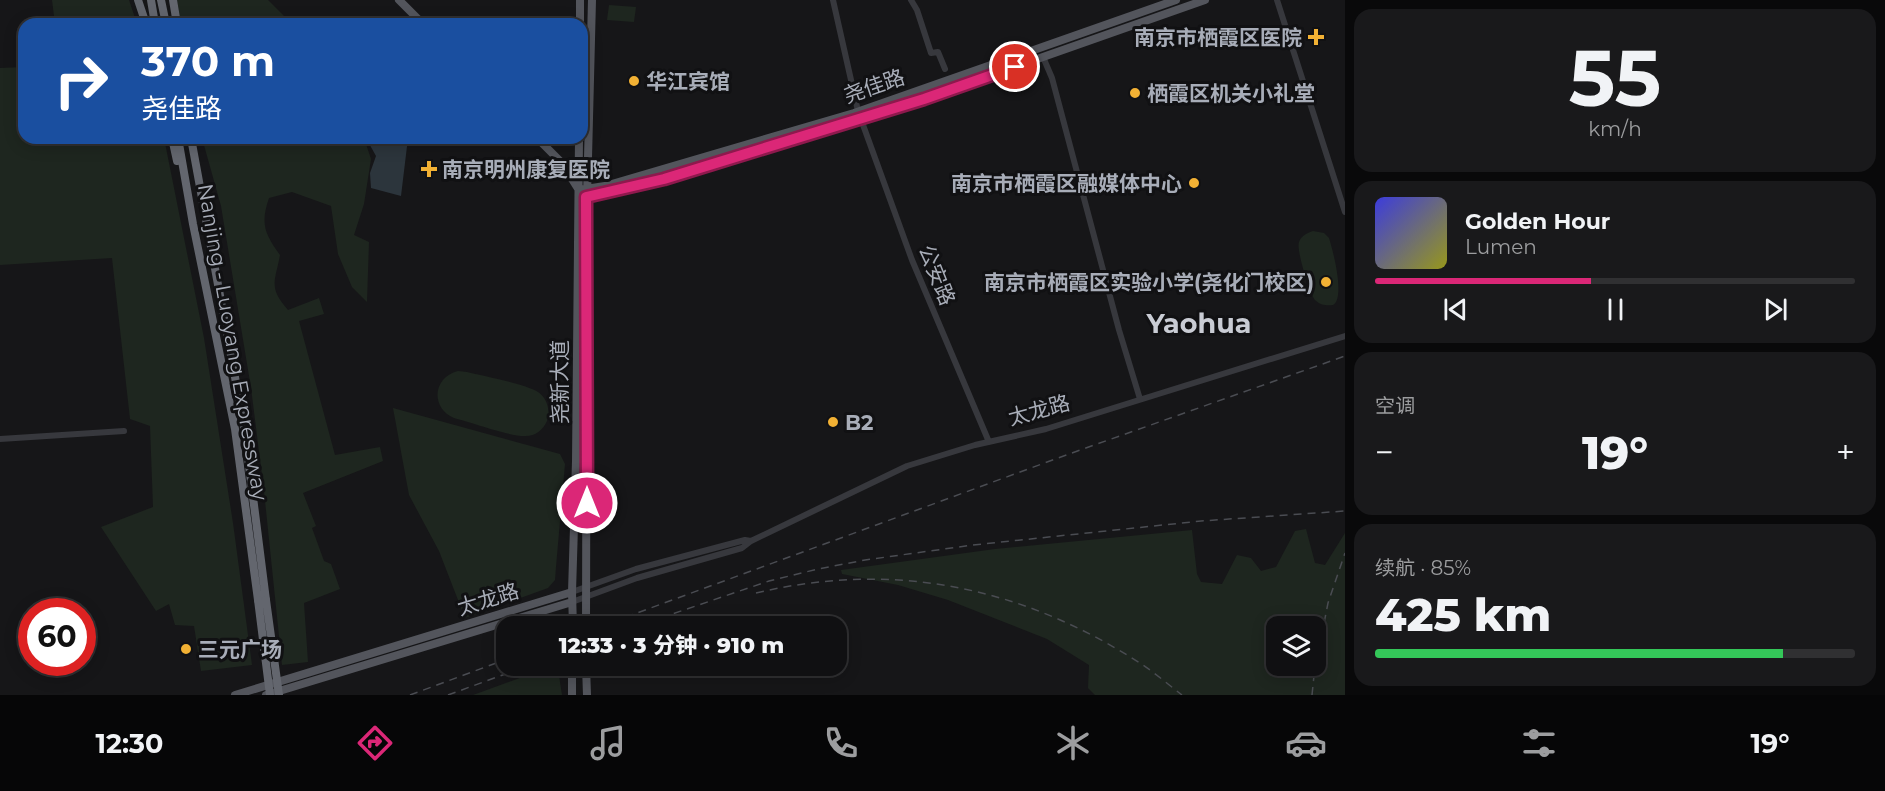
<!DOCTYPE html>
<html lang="zh">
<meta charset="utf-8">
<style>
:root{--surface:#101012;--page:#19191b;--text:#f1f3f6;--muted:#9c9d9f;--line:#303032;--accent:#db2777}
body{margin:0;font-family:Montserrat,"Noto Sans SC",sans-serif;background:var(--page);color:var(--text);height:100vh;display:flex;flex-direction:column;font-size:22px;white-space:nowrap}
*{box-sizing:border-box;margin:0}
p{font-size:20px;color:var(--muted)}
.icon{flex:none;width:33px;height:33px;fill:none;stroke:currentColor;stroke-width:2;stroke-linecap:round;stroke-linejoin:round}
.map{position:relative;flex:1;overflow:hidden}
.sheet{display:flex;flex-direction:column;gap:9px;padding:9px;background:#09090a;width:540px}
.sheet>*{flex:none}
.guide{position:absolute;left:18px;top:18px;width:570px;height:126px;border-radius:18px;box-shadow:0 3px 15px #0003,0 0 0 2px var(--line);background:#1a4fa0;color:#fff;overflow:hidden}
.controls{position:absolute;left:1266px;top:616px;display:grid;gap:12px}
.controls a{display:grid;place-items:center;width:60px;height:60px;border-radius:12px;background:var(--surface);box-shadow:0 3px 15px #0003,0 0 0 2px var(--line);font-size:30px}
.speed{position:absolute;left:18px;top:598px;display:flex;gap:12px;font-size:30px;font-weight:700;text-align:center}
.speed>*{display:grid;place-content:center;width:78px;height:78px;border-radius:50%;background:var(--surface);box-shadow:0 3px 15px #0003,0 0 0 2px var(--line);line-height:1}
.speed .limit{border:9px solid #d22;background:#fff;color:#111}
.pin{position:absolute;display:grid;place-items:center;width:51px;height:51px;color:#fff;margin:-26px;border:3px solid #fff;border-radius:50%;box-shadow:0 2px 6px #0007}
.me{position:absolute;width:66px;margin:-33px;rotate:0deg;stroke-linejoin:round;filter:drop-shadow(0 0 4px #0008)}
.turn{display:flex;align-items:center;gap:21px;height:126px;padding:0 24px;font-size:27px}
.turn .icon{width:78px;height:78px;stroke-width:2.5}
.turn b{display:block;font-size:42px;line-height:51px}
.big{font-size:45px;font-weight:800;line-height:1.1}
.sheet .card{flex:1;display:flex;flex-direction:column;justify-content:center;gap:9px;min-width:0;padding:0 21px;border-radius:18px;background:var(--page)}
.sheet .dial{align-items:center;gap:0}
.dial b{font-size:78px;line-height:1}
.song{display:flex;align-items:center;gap:18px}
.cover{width:72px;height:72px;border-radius:9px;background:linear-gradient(135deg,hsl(240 70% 55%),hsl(60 70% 35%))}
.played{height:6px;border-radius:3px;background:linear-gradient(90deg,var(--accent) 45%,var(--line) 45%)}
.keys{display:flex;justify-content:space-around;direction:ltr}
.heat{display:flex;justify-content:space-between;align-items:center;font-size:33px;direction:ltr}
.charge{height:9px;border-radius:4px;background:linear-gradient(90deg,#34c759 85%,var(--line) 0)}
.trip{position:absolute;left:496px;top:616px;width:351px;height:60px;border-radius:18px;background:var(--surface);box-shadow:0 3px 15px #0003,0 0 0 2px var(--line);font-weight:800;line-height:60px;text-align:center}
.tabs{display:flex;height:96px;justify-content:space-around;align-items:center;background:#060607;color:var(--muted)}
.tabs .icon{width:42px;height:42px}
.tabs .active{color:var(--accent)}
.tabs b{font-size:27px;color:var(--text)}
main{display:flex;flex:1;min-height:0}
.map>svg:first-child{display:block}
</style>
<main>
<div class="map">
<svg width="1345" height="695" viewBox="0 0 1345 695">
<rect width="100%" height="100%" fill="#161618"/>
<path fill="#1e261f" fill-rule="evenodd" d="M52 0H129L137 24H55Z
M177 0H268L292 24H181Z
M609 5 636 7 634 22 607 20Z
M24 67V138H164L204 338 233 523 252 665 201 671 194 626 175 625 169 604 156 611 101 527 153 507 150 426 130 419 112 258 0 265V68Z
M202 138H364L371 159 364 204 354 235 369 242 367 302 352 287 338 254 331 206 292 192 269 198C260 224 265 234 280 255 275 282 268 287 288 310L319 298 324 314 299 321 335 455 380 447 383 461 303 493 316 526 312 528 324 561 331 564 340 589 304 603 308 662 282 665 264 491 251 388 221 206Z
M1313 231 1324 233 1329 238C1334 254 1345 298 1333 305 1327 306 1320 305 1315 300 1310 294 1296 250 1299 242 1301 236 1307 233 1313 231Z
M458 371 467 372C483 376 525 384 538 392 547 398 551 411 547 421 543 430 535 436 526 436 510 437 471 422 454 418 430 408 433 377 458 371Z
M393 408 560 454 565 464 556 567 555 580 548 588 465 618 439 551 409 495Z
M1306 529 1315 563 1325 565 1345 533V695H1095L1088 688 1089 665 1047 639 948 600 898 585 842 574 841 570 995 549 1192 530 1197 574 1201 582 1222 584 1237 555 1251 558 1261 571 1276 567 1295 531ZM1276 627H1316V666H1276Z
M550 667 558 669 562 695H473Z"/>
<path fill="#2c353c" d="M366 138H408L401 196 371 188 370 173 376 156Z"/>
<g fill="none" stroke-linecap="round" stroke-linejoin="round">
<path stroke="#37383d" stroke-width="6" d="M833 0 858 111 912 260 989 442
M911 0 917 10 931 53 938 52 945 69
M1277 0 1345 212
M1043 57 1052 78 1119 330 1140 399
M0 439 124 431
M572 592 636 569 745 540 751 541
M572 602 637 578 742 548 751 541 907 466 975 445 1046 429 1345 336"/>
<path stroke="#53555c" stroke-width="8" d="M399 0 423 24
M580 24V0
M537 138 562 163 579 190 587 197 664 179 924 99 1205 0
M579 190 605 186 854 113 1176 0
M573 627 572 592 576 461 579 138
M586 627 587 197 592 0
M572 666V695
M586 666 587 695
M235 695 572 592
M266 695 572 602"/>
<path stroke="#63666e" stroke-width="8" d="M138 0 146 24
M151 0 155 24
M161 0 166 24
M173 0 177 24
M172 138 177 161
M178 138 193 224 235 429 258 600
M191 138 244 426 266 600"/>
<path stroke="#4a4c52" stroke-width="1.5" stroke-dasharray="8 6" stroke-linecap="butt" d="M756 593C895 560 1023 587 1143 665 1156 674 1169 685 1182 695
M599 627 1069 454 1345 356
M634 627 769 581 818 569 865 560 973 545 1201 521 1345 511
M1316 664 1328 603 1345 553
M410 695 507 659
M448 695 527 666
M1312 695 1315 666"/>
<path stroke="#63666e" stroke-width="8" d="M258 600 270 695
M266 600 279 695"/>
</g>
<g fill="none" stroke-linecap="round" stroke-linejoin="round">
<defs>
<path id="route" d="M587 503 586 197 664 179 924 99 1015 67"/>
</defs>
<use href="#route" stroke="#8e194d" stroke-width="15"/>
<use href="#route" stroke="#db2777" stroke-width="10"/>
</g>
<g fill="#f2b134" stroke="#111113" stroke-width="2">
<path d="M1313 28h6v6h6v6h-6v6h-6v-6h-6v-6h6z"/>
<circle cx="634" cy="81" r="6"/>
<circle cx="1135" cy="93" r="6"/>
<path d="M426 160h6v6h6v6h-6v6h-6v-6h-6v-6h6z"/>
<circle cx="1194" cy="183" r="6"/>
<circle cx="1326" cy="282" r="6"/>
<circle cx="833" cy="422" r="6"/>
<circle cx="186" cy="649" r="6"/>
</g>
<g text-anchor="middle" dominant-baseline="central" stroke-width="6" stroke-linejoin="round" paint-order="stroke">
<g font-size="21" font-weight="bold" fill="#a8adb8" stroke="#111113" text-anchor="start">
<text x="1302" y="37" text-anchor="end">南京市栖霞区医院</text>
<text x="646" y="81">华江宾馆</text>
<text x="1147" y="93">栖霞区机关小礼堂</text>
<text x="442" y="169">南京明州康复医院</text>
<text x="1182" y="183" text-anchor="end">南京市栖霞区融媒体中心</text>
<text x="1314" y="282" text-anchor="end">南京市栖霞区实验小学(尧化门校区)</text>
<text x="845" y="422">B2</text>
<text x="198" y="649">三元广场</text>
</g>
<g font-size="21" fill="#a8adb8" stroke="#111113">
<text transform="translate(874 86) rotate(-19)">尧佳路</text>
<text transform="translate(937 275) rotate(68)">公安路</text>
<text transform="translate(233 342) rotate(80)">Nanjing - Luoyang Expressway</text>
<text transform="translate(559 382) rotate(-90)">尧新大道</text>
<text transform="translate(1039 410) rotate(-15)">太龙路</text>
<text transform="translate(488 599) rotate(-17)">太龙路</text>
</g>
<g font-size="27" font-weight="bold" fill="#c9ccd4" stroke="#111113">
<text x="1199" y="323">Yaohua</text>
</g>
</g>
</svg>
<div class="controls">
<a><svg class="icon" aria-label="layers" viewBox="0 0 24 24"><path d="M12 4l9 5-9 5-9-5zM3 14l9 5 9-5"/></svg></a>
</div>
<div class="speed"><div class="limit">60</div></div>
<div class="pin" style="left:1015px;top:67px;background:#d93025"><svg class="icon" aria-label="arrive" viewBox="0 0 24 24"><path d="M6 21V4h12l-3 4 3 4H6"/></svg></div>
<svg class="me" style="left:587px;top:503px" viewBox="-20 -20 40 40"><circle r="17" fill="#db2777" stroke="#fff" stroke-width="3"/><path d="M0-11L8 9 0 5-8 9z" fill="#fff"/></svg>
<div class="trip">12:33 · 3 分钟 · 910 m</div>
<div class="guide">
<div class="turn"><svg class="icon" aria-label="right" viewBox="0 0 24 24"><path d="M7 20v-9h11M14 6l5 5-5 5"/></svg><div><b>370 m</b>尧佳路</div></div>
</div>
</div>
<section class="sheet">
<div class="card dial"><b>55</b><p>km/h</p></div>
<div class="card">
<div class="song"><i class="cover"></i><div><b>Golden Hour</b><p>Lumen</p></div></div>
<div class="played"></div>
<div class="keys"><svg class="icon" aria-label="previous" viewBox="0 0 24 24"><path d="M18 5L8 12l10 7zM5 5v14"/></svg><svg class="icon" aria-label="pause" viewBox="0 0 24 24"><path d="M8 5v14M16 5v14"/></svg><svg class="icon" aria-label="next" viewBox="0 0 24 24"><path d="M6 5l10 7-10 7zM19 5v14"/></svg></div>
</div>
<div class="card"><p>空调</p>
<div class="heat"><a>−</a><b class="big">19°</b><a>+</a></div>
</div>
<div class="card"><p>续航 · 85%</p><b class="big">425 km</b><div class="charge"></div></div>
</section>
</main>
<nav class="tabs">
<b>12:30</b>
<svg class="icon active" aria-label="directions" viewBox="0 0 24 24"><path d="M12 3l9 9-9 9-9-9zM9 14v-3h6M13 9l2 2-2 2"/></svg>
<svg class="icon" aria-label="music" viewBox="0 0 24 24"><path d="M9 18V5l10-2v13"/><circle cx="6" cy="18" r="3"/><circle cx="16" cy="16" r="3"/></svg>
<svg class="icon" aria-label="phone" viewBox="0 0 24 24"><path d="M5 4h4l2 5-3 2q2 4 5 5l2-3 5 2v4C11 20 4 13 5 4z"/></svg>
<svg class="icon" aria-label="climate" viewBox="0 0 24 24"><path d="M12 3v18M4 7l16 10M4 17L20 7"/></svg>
<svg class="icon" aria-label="car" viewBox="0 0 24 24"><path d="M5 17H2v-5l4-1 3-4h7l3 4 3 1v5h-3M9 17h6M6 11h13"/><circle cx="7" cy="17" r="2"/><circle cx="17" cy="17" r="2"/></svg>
<svg class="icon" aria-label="filters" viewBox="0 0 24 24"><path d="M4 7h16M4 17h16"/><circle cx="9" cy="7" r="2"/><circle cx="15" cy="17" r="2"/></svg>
<b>19°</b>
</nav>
